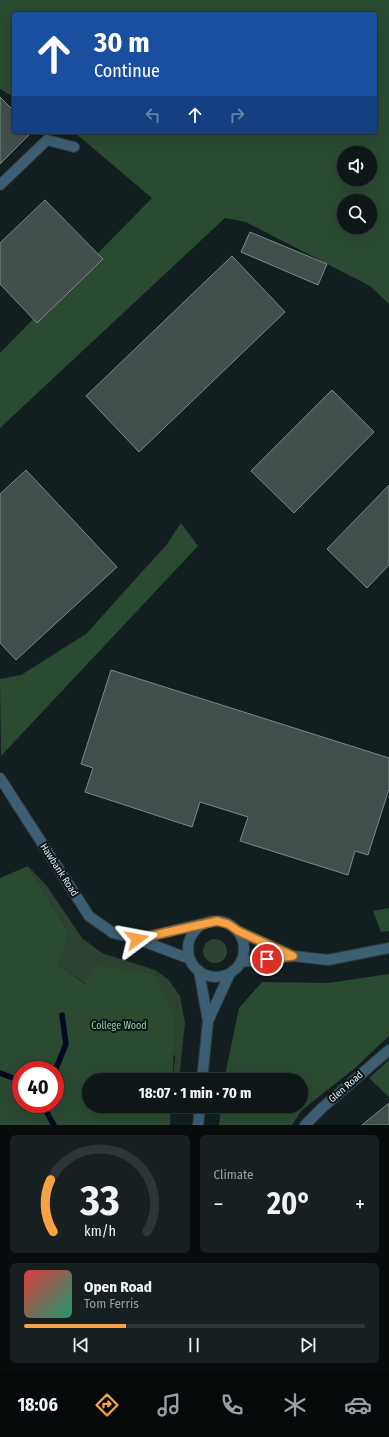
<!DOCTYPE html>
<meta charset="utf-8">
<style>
:root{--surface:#0e1618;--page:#171f21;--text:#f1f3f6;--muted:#9b9fa2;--line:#2e3537;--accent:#f5a346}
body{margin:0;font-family:"Fira Sans Condensed",sans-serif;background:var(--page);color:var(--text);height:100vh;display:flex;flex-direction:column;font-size:15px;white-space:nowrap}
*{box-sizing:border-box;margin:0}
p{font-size:13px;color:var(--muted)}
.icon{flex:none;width:22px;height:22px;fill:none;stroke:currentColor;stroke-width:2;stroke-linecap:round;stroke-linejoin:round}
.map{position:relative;height:1125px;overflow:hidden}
.side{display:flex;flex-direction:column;gap:10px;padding:10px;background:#080c0d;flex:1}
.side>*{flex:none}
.banner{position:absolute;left:12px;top:12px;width:365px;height:122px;border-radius:4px;box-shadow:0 4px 16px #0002,0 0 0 1px var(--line);background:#1a4fa0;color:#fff;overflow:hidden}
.controls{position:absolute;left:337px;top:146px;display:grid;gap:8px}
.controls a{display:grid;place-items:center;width:40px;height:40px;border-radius:50%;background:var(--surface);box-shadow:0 4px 16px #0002,0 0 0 1px var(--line);font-size:20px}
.speed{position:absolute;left:12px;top:1061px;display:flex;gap:8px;font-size:20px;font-weight:700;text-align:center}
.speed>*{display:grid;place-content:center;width:52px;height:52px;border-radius:50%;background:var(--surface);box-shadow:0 4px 16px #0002,0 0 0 1px var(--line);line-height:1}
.speed .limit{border:6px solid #d22;background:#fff;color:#111}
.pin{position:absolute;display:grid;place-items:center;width:34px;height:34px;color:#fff;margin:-17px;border:2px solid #fff;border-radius:50%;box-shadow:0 1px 4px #0007}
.me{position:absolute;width:44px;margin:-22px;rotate:77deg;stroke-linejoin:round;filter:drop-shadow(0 0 3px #0008)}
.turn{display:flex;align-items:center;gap:14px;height:84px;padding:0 16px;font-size:18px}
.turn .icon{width:52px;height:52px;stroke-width:2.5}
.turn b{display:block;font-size:28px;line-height:34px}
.lanes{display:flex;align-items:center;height:38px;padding:0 16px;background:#0003;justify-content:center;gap:20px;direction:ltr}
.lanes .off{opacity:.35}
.big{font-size:30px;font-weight:700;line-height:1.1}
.side .card{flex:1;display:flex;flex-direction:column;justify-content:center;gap:6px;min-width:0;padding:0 14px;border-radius:6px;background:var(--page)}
.side .dial{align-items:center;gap:0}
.dial svg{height:104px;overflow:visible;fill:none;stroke:var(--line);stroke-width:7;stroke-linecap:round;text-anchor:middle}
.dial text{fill:var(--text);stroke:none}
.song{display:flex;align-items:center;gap:12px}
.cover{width:48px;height:48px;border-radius:6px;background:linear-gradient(135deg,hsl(0 70% 55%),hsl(160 70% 35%))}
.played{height:4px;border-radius:2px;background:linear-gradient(90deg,var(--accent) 30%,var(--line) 30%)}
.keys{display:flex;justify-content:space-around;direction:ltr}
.heat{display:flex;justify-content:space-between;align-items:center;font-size:22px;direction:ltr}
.side .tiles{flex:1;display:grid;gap:10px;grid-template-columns:1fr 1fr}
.card:last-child{grid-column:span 2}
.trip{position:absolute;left:82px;top:1073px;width:226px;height:40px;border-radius:20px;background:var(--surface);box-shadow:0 4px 16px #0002,0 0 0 1px var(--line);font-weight:700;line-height:40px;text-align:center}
.menu{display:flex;height:64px;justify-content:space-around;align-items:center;background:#06090a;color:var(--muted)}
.menu .icon{width:28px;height:28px}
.menu .on{color:var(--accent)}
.menu b{font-size:18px;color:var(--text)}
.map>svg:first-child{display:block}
</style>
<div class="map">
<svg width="389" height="1125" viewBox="0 0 389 1125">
<rect width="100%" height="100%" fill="#121e20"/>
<path fill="#2e4232" d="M28 866 47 886 82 938 102 953 155 970 168 979 180 996 185 1023 179 1080H173L175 1056 86 984 59 965 69 933Z
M203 951a12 12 0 1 1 24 0a12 12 0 1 1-24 0Z"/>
<path fill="#2b4a32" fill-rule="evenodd" d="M0 0H389V304L370 286 246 222 225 218 0 428V353L152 198 74 132H375V14H14V97L0 89ZM344 153H370V179H344ZM344 201H370V227H344Z
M181 523 198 546 1 756 0 679 21 675 86 634 167 544Z
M28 866 69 933 59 965 85 984 96 966 153 974 174 1014 173 1080H89V1106H171L170 1125H0V878ZM21 1070H55V1104H21Z
M389 908V931L381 932 373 911Z
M389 974V1036L355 1068 302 1110 292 1125H219L221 1106H301V1080H224L239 1008 262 982 328 983Z
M389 1060V1097L369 1078Z"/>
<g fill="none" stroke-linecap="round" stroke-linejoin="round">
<path stroke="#020821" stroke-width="5.5" d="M55 1071 66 1044 62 1015
M0 1073 21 1081
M42 1104 54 1125"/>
</g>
<path fill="#414e4b" stroke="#7b8a86" d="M0 97 14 111V132H32L0 164Z
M45 200 103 259 37 323 0 284V243Z
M250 232 327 264 318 285 241 252Z
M232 256 285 312 139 452 86 396Z
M332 390 374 432 294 513 251 471Z
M26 470 117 567 16 660 0 643V494Z
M389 485V565L367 588 327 549Z
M111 670 389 758V789L368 855 355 851 348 875 240 841 248 817 200 802 192 827 85 792 93 768 81 764Z
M389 1103V1125H362Z"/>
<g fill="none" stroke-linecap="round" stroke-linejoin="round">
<defs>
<path id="minor" d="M0 185 47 140 74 147
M305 1125 322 1108 389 1050"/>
<path id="tertiary" d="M0 778 89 916 113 933 137 939 190 959
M188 949a28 28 0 1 1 56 0a28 28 0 1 1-56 0Z
M238 931 293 956
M137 939 201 924
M241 962 293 956 328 960 389 948
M199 971 208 1021 202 1080
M208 1021 230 973
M198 1125 200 1106"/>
</defs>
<use href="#minor" stroke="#2f3b3d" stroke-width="12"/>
<use href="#tertiary" stroke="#2f3b3d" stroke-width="12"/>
<use href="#minor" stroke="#3d5f73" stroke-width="10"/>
<use href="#tertiary" stroke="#3d5f73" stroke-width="10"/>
</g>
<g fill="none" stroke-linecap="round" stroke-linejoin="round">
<defs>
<path id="route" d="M137 939 217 921 228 924 238 931 293 956 267 959"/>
</defs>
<use href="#route" stroke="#9f6a2e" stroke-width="10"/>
<use href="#route" stroke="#f5a346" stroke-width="7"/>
</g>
<g text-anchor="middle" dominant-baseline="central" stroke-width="4" stroke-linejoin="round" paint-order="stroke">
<g font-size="10" fill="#e3eced" stroke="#091517">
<text transform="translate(59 870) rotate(57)">Hawbank Road</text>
<text transform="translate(346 1087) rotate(-41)">Glen Road</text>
</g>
<g font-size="10" fill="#98d0a3" stroke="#091517">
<text x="119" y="1026">College Wood</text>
</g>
</g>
</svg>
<div class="controls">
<a><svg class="icon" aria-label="sound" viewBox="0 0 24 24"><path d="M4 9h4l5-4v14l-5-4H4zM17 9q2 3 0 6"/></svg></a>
<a><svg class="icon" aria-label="search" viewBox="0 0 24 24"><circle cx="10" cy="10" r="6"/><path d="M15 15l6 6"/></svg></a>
</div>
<div class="speed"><div class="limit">40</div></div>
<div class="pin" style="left:267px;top:959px;background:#d93025"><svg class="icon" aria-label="arrive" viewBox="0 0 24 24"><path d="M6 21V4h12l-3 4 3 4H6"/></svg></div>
<svg class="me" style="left:137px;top:939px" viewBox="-20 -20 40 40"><path d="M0-17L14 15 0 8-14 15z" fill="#f5a346" stroke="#fff" stroke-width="4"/></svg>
<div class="trip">18:07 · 1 min · 70 m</div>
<div class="banner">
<div class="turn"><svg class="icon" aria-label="ahead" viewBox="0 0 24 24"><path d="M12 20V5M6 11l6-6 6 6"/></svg><div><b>30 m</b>Continue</div></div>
<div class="lanes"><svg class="icon off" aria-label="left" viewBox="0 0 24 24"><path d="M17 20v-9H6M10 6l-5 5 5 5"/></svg><svg class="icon" aria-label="ahead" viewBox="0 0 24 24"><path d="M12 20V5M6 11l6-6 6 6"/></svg><svg class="icon off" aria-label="right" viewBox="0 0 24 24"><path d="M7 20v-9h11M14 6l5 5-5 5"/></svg></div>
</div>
</div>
<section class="side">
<div class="tiles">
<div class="card dial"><svg viewBox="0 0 100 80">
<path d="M14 69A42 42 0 1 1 86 69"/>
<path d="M14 69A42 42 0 0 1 12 29" stroke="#f5a346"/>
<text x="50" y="56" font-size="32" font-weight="700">33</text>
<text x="50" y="72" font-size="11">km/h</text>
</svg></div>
<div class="card"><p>Climate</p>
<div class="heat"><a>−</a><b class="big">20°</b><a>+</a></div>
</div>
<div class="card">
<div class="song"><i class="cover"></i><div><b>Open Road</b><p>Tom Ferris</p></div></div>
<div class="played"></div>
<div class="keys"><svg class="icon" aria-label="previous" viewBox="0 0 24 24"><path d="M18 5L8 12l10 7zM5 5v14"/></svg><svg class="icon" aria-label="pause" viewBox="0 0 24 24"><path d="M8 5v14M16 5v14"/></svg><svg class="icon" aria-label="next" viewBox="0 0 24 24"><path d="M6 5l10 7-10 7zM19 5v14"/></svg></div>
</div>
</div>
</section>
<nav class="menu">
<b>18:06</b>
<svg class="icon on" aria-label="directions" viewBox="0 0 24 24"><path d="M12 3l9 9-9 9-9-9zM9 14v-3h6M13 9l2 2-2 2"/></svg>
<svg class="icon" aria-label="music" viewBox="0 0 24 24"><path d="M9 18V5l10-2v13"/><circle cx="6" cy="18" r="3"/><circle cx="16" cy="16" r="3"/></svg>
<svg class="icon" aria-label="phone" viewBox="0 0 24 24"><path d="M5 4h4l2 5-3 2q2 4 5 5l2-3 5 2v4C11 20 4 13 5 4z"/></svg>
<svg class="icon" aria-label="climate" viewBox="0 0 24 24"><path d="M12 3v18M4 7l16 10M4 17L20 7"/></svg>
<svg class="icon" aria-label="car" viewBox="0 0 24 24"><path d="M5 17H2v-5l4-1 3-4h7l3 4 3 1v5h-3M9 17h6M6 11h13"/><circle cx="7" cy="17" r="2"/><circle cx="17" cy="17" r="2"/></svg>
</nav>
